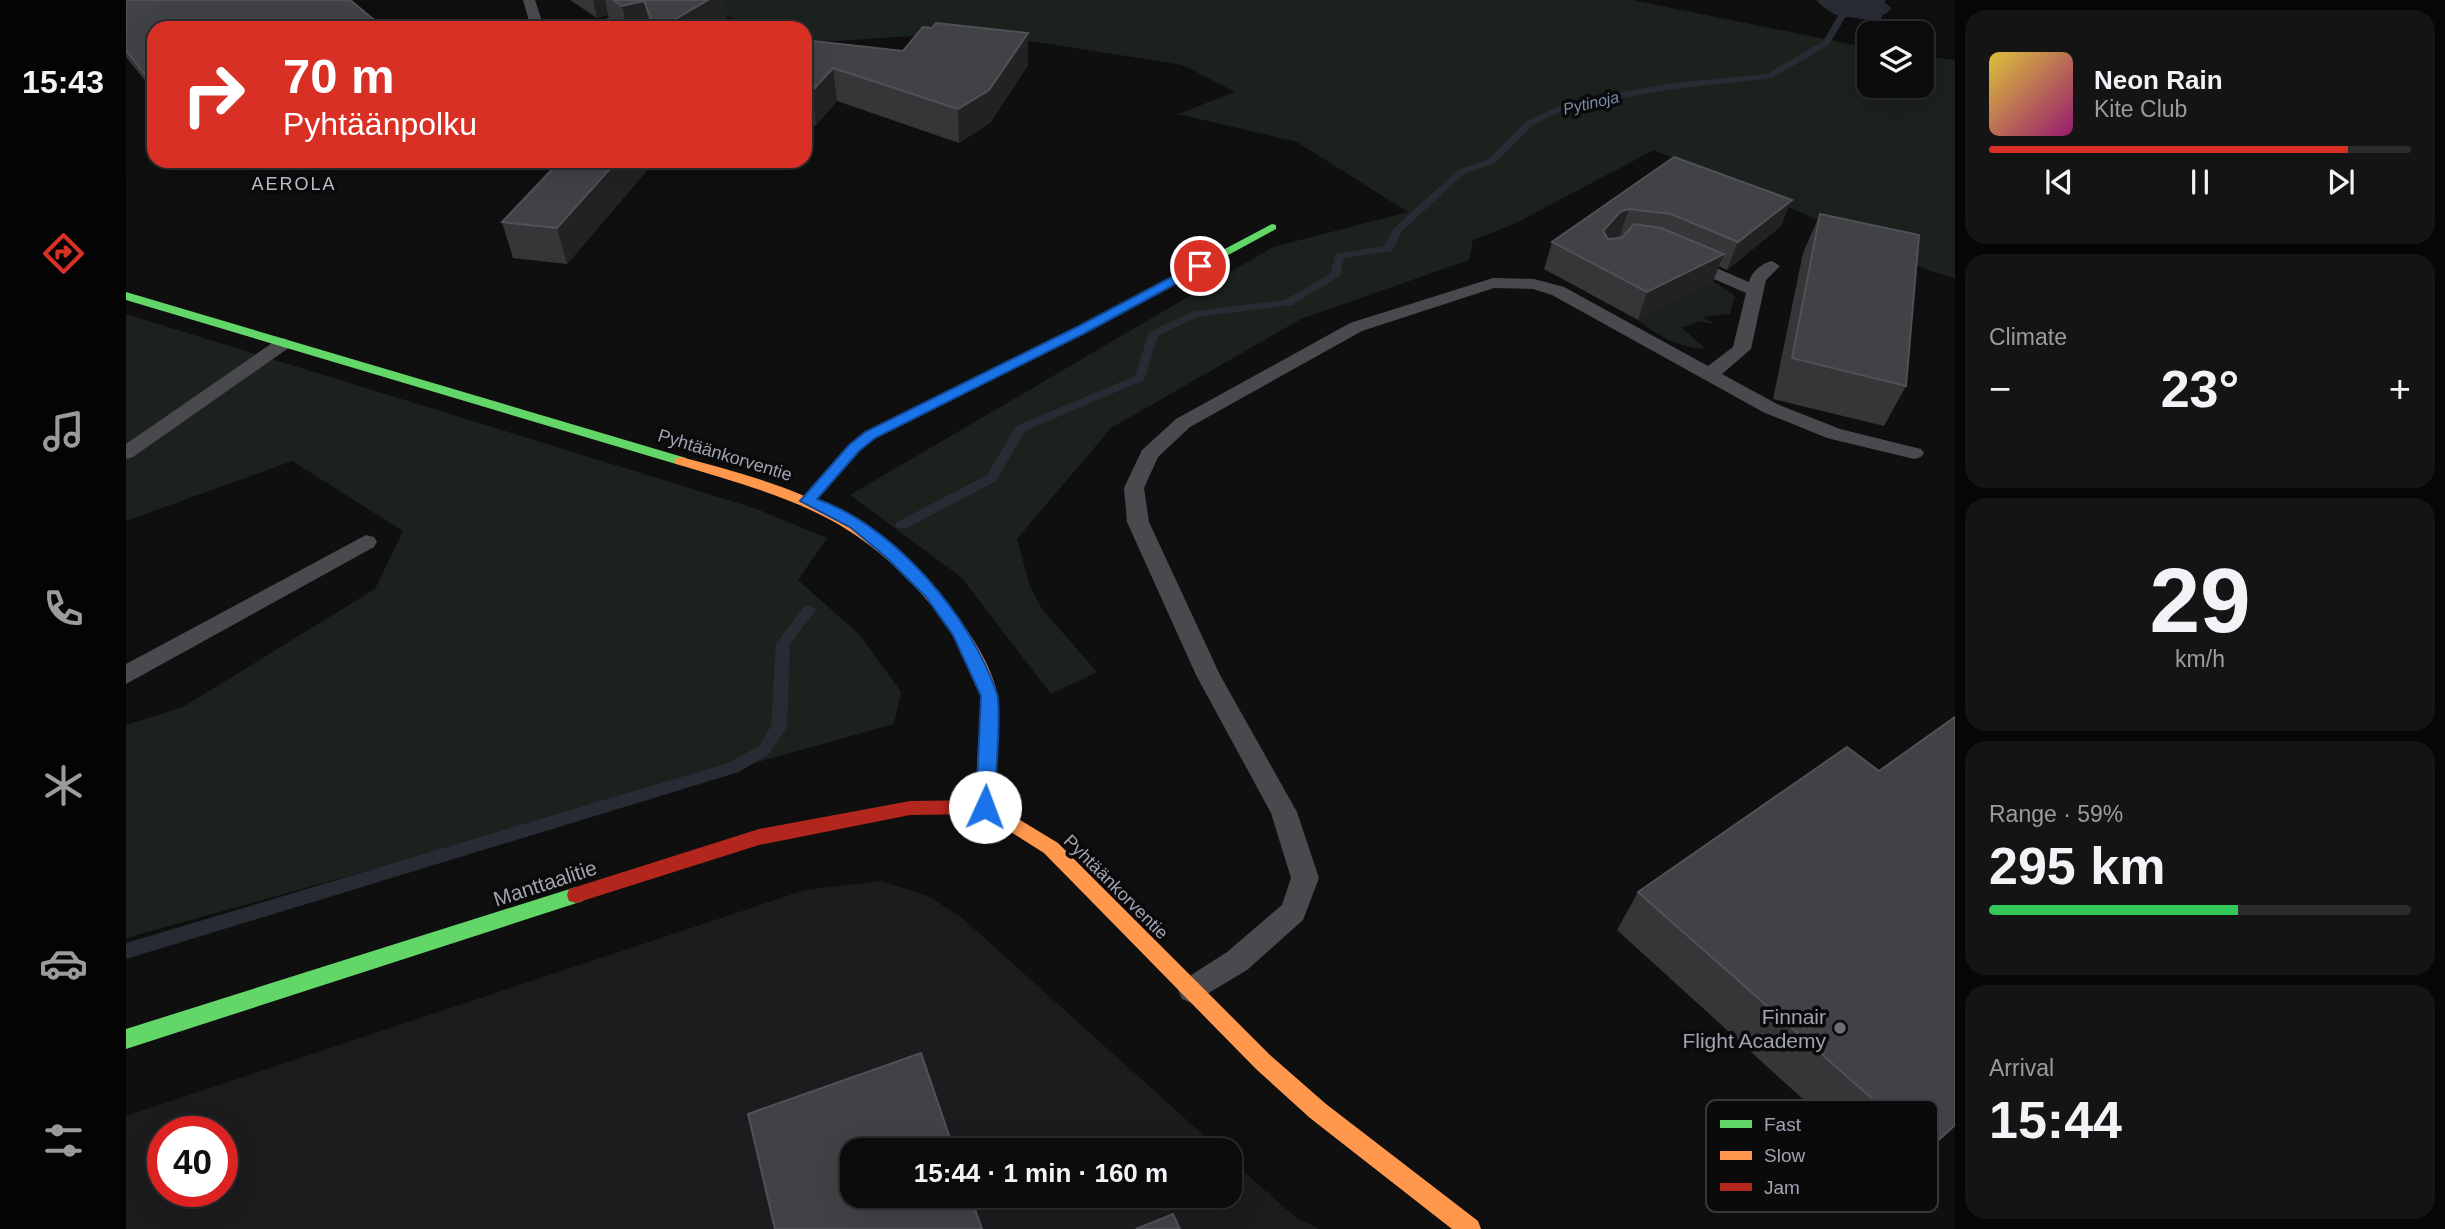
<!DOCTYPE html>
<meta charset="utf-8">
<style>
:root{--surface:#0b0b0c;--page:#141415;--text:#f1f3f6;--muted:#9a9b9d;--line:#2b2b2d;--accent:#d93025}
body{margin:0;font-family:Arial,sans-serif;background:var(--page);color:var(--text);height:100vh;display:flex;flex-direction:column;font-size:26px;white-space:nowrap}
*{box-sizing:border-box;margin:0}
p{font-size:23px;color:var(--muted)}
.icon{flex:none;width:38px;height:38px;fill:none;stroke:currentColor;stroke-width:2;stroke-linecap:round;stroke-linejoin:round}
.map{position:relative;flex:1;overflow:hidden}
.drawer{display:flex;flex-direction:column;gap:10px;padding:10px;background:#060607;width:490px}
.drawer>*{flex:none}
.banner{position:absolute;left:21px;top:21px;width:665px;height:147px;border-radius:21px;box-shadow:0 7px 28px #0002,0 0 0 2px var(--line);background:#d93025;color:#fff;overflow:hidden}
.buttons{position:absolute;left:1731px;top:21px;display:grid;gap:14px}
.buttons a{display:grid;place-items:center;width:77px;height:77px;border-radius:14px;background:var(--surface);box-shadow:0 7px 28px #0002,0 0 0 2px var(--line);font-size:35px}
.speed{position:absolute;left:21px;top:1116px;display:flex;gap:14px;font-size:35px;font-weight:700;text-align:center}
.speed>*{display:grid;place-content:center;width:91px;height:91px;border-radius:50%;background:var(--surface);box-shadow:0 7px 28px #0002,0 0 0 2px var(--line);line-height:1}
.speed .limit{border:10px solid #d22;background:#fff;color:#111}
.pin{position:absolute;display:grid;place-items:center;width:60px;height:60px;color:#fff;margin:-30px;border:4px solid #fff;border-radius:50%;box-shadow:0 2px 7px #0007}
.me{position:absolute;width:77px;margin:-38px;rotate:2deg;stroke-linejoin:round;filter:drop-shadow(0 0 5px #0008)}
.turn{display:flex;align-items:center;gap:24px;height:147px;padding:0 21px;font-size:32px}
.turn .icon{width:91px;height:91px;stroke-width:2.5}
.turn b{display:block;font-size:49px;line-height:60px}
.big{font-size:52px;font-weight:700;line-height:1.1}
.drawer .widget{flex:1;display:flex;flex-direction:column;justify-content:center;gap:10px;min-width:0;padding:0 24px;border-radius:21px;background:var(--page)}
.drawer .dial{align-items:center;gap:0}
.dial b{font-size:91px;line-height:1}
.song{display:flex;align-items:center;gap:21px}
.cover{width:84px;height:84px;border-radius:10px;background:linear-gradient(135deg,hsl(50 70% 55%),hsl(320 70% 35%))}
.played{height:7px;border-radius:4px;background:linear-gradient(90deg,var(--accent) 85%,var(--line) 85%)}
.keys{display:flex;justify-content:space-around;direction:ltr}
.heat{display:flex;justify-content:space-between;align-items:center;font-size:38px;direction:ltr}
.charge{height:10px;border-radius:5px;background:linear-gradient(90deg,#34c759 59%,var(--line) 0)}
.trip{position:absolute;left:714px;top:1138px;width:402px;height:70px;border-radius:21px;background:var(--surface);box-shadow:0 7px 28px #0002,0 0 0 2px var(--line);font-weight:700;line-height:70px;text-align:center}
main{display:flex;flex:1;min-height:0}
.menu{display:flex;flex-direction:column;width:126px;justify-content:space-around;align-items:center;background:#040405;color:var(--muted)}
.menu .icon{width:49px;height:49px}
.menu .active{color:var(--accent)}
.menu b{font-size:32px;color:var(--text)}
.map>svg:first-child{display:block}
</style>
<main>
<nav class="menu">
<b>15:43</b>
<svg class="icon active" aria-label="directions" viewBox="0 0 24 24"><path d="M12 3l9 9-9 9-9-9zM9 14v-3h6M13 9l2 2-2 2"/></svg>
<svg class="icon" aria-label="music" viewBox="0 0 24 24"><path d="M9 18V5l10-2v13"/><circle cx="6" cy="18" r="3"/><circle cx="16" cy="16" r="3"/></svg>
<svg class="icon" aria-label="phone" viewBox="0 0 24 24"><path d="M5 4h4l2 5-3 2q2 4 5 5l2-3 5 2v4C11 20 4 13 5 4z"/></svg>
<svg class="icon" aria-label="climate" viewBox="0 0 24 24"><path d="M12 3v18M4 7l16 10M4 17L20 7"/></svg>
<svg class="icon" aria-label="car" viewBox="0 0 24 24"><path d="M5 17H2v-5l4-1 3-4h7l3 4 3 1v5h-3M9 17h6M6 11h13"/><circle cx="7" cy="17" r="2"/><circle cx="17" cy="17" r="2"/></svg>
<svg class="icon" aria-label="filters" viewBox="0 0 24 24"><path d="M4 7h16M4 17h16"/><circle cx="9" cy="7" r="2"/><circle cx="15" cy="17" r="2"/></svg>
</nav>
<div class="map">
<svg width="1829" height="1229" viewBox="0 0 1829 1229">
<rect width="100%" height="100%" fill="#0f0f10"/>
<path fill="#1c1c1e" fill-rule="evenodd" d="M755 881 802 896 835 917 1094 1150H726V1195H1104V1159L1169 1217 1193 1229H0V1116L679 890ZM37 1132H96V1192H37Z"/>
<path fill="#1b211d" d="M552 0H1506L1743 48V86H1796V56L1829 60V278L1804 271 1678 214 1528 150 1390 223 1347 240 1343 260 1175 319 985 428 891 539 904 586 916 609 971 672 925 694 835 577 724 495 1147 247 1282 212 1171 142 1052 114 1109 92 1057 65 848 32 679 43V28H634L604 17 552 8Z
M1584 279 1609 296 1604 314 1576 317 1589 324 1570 321 1567 324 1555 327 1580 349C1557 349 1529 335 1512 320Z
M0 314 628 508 701 538 672 580 734 635 775 692 768 724 0 938V725L57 707 249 589 277 531 166 461 0 521Z"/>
<path fill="#272c34" d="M1690 0H1760L1758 2 1765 8 1761 13 1756 15 1755 22 1760 26C1753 26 1750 22 1744 21 1718 14 1712 22 1690 0Z"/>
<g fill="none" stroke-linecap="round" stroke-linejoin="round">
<path fill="#272c34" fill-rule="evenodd" d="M1698 0H1706L1720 16 1703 45 1646 78 1548 89 1443 107 1407 125 1369 163 1338 174 1276 231 1266 251 1218 258 1214 276 1166 305 1071 317 1032 336 1018 380 899 431 870 481 781 528H771L769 525 771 522 861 475 890 426 1009 376 1023 332 1068 311 1159 300 1205 273 1209 254 1258 246 1268 228 1332 170 1363 159 1401 121 1441 102 1548 83 1641 74 1697 41 1712 16Z
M683 605 690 610 664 644 661 727 643 754 613 772 0 959V943L602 763 633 746 645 726 650 643 678 607Z"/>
<path fill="#4a4a4e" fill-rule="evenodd" d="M397 0H409L418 27 424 24 471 21 506 12 512 16 475 28H405Z
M1562 256 1623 282C1625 272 1636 263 1646 261L1654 266 1640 280 1625 349 1596 374 1651 404 1714 429 1795 449 1798 453 1795 457 1788 459 1701 438 1637 412 1426 295 1407 289 1368 288 1236 331 1064 427 1032 457 1018 488 1023 522 1094 675 1171 812 1193 878 1177 920 1121 970 1066 1003 1056 999 1052 990 1056 981 1101 952 1156 905 1165 878 1145 813 1070 675 1001 522 998 488 1016 450 1050 419 1224 323 1367 278 1408 279 1438 287 1582 366 1607 347 1620 293 1556 265 1554 261 1556 257Z
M158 338 167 343 164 347 7 457 0 459V444L152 339Z
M240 535 248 537 251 542 248 547 0 684V664Z"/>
<path fill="#63d668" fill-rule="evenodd" d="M1146 224 1150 225V229L959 333 749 438 733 451 686 504H676L674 501 723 445 739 432 951 327Z
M0 292 560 458 562 461 560 464H550L0 300Z
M450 887 457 889 459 895 457 901 0 1049V1029Z"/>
<path fill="#ff974d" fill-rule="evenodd" d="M555 457C671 487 759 516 832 617 849 641 867 669 872 698 874 710 871 723 870 735 869 758 869 781 868 804L932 843 1144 1055 1200 1104 1352 1221 1355 1229H1326L1184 1118 1130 1069 918 853 853 812 850 807C851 784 851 761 853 737 854 724 857 709 855 695 848 662 827 632 806 606 730 514 660 497 550 464L548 461 550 458Z"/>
<path fill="#b3261e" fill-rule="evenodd" d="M859 800 865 802 868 807 865 812 859 814 784 815 633 845 450 903 443 901 441 895 443 889 450 887 633 829 784 801Z"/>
</g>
<path fill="#363639" d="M0 0 28 28V92L0 57Z
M444 0H598L602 25 597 28H486L482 15 471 18Z
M902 33V65L864 123 833 143 711 101 690 125 679 123V40L777 51Z
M1548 157 1655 226 1601 270 1593 266 1587 281 1512 320 1418 269 1426 242Z
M434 161H529L441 264 387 258 376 222Z
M1694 214 1780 386 1758 426 1647 399 1677 253Z
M1753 771 1829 1126 1768 1182 1491 930 1512 892Z"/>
<path fill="#222223" d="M467 0H479L482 15 471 18Z
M582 0H598L602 25 597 28H534Z
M518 1 524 28H501L496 6Z
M902 33V65L864 123 833 143 832 109Z
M707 68 711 101 690 125 686 91Z
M491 161H529L441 264 431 228Z
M1666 200 1655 226 1601 270 1612 242Z
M1503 209 1494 235 1486 239 1469 258 1477 231 1494 212Z
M1598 254 1587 281 1512 320 1521 292Z
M1829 1125V1126L1768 1182 1803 1149Z"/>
<path fill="#414246" stroke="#505156" stroke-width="2" d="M0 0H224L258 28H28V86L0 50Z
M487 0H582L534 28H529L518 1 496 6Z
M810 23 902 33 863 90 832 109 707 68 686 91 679 90V40L777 51 797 27 806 28Z
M1548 157 1666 200 1612 242 1545 214 1503 209 1494 212 1477 231 1482 239 1496 238 1508 224 1535 228 1598 254 1521 292 1426 242Z
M434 161H491L431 228 376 222Z
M1694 214 1793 235 1780 386 1666 358Z
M1829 717V1125L1803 1149 1512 892 1721 747 1753 771Z
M795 1053 828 1150H726V1195H844L856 1229H649L622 1114Z
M1047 1214 1054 1229H1010Z"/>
<path fill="#1a73e8" stroke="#114b97" stroke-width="2" d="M1074 262 1080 266 1079 268 959 333 749 438 733 451 691 499C769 527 845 616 871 694 876 711 869 784 868 807L865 812 859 814 853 812 850 807 855 696 827 635 800 597 760 557 724 527 674 501 723 445 739 432 951 327Z"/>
<circle fill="#6d6f78" stroke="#0a0a0b" stroke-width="2.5" cx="1714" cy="1028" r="7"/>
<g text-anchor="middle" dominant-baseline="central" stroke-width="7" stroke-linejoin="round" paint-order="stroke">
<g font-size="16" font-style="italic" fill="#788dab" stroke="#0a0a0b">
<text transform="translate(1465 103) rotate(-13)">Pytinoja</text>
</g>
<g font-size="18" letter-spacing="2" fill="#c1c3cd" stroke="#0a0a0b">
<text x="168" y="184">AEROLA</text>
</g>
<g font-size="18" fill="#a0a3b0" stroke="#0a0a0b">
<text transform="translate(599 455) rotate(17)">Pyhtäänkorventie</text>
<text transform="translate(990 887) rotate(45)">Pyhtäänkorventie</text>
</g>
<g font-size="21" fill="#a0a3b0" stroke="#0a0a0b">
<text transform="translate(419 883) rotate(-18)">Manttaalitie</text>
</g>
<g font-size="21" fill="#a0a3b0" stroke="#0a0a0b" text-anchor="end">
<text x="1700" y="1016">Finnair<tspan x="1700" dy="24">Flight Academy</tspan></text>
</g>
</g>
<rect x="1580" y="1100" width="232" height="112" rx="10" fill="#0a0a0b" stroke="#37383d" stroke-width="2"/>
<rect x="1594" y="1120" width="32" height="8" fill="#63d668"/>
<rect x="1594" y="1151" width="32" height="9" fill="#ff974d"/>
<rect x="1594" y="1183" width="32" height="8" fill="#b3261e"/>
<g font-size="19" fill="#a0a3b0">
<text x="1638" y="1131">Fast</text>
<text x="1638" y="1162">Slow</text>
<text x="1638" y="1194">Jam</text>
</g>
</svg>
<div class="buttons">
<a><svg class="icon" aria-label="layers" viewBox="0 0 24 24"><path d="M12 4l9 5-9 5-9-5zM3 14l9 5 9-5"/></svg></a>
</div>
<div class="speed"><div class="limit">40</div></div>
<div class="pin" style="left:1074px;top:266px;background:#d93025"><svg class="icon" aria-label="arrive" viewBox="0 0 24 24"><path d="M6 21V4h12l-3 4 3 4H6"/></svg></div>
<svg class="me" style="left:859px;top:807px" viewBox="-20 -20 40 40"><circle r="19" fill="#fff"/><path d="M0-13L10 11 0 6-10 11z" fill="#1a73e8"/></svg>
<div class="trip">15:44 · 1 min · 160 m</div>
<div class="banner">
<div class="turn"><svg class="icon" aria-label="right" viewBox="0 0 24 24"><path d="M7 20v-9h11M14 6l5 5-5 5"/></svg><div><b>70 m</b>Pyhtäänpolku</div></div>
</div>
</div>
<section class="drawer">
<div class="widget">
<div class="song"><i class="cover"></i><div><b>Neon Rain</b><p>Kite Club</p></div></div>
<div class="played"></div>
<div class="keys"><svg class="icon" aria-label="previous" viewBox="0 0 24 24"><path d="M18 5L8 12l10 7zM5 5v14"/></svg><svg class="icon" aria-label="pause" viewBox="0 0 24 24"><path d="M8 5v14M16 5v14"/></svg><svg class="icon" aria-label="next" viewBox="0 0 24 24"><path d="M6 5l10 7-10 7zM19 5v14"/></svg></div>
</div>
<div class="widget"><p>Climate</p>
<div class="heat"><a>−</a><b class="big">23°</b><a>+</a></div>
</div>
<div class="widget dial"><b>29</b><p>km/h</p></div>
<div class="widget"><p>Range · 59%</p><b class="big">295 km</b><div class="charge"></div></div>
<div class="widget"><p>Arrival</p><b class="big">15:44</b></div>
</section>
</main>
